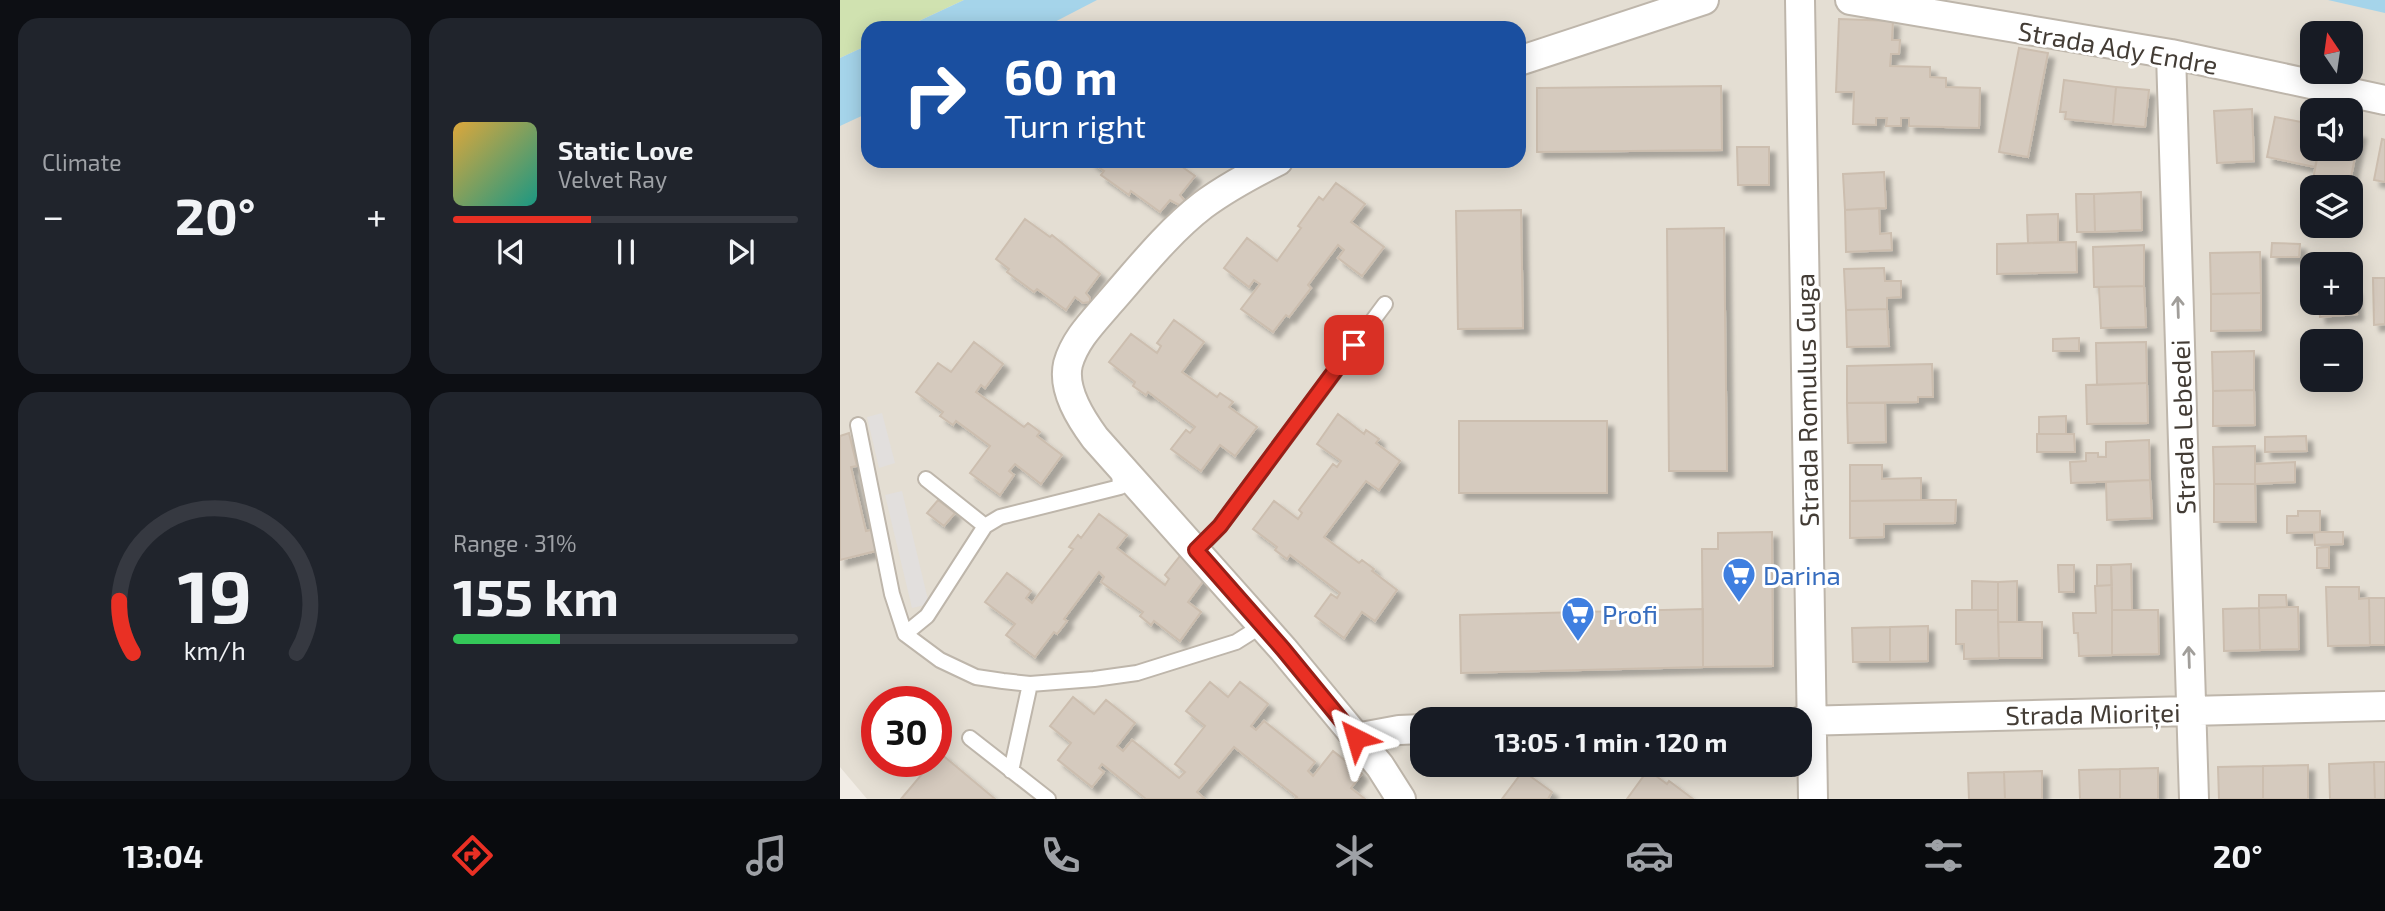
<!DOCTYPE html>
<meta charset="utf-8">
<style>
:root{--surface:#171b24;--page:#20242c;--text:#f1f3f6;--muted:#9ea1a6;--line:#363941;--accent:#e93024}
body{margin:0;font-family:"Exo 2",sans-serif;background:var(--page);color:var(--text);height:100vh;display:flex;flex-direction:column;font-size:26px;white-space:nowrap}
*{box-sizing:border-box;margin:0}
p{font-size:23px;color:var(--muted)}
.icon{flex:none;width:38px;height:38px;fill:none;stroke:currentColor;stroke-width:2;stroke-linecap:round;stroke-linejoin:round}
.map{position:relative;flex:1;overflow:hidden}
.drawer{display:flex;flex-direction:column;gap:18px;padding:18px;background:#0d0f14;width:840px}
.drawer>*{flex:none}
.guide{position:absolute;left:21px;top:21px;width:665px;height:147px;border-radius:21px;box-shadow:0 4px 18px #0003;background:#1a4fa0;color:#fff;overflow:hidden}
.needle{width:46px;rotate:347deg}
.controls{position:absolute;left:1460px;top:21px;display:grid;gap:14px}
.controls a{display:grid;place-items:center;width:63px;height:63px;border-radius:14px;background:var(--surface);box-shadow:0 4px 18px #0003;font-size:35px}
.speed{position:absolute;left:21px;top:686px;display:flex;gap:14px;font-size:35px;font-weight:700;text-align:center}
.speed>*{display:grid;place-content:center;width:91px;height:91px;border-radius:50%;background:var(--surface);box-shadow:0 4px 18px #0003;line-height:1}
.speed .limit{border:10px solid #d22;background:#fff;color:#111}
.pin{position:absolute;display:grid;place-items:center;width:60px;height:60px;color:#fff;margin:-30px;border-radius:14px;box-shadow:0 4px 10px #0006}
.me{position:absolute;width:77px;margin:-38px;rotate:320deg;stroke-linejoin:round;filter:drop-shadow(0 0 5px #0008)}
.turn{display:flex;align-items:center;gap:24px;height:147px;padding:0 28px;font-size:32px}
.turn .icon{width:91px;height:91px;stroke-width:2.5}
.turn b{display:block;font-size:49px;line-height:60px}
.big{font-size:52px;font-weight:700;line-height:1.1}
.drawer .tile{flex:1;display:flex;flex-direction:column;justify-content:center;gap:10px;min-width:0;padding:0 24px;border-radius:21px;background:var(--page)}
.drawer .dial{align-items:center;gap:0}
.dial svg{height:182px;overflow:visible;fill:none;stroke:var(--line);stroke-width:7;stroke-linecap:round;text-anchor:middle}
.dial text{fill:var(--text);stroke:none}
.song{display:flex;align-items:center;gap:21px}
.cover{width:84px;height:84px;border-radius:10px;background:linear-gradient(135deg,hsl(40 70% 55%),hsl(170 70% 35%))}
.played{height:7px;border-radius:4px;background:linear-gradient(90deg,var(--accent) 40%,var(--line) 40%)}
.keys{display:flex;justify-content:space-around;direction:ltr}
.heat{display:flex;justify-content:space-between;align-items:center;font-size:38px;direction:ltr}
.charge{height:10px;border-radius:5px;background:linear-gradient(90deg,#34c759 31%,var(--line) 0)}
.drawer .tiles{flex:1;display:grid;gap:18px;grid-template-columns:repeat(2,1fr)}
.trip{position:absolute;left:570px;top:707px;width:402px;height:70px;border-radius:21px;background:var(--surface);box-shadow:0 4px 18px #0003;font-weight:700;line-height:70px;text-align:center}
.menu{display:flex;height:112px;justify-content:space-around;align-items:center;background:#090b0e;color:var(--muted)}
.menu .icon{width:49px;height:49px}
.menu .selected{color:var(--accent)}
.menu b{font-size:32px;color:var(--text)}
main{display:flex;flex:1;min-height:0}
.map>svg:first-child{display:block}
</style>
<main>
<section class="drawer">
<div class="tiles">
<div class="tile"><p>Climate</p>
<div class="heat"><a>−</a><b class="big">20°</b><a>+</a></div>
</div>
<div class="tile">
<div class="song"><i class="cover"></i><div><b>Static Love</b><p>Velvet Ray</p></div></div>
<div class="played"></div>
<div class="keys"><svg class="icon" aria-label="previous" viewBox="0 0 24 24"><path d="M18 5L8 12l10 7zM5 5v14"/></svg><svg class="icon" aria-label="pause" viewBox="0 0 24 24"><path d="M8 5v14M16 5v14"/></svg><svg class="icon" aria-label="next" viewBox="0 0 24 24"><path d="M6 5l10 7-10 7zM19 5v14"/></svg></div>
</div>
<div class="tile dial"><svg viewBox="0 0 100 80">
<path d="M14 69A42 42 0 1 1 86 69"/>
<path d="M14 69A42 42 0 0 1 8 46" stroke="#e93024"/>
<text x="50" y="56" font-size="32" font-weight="700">19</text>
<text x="50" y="72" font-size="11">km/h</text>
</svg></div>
<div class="tile"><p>Range · 31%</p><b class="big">155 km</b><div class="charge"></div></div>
</div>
</section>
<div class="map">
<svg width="1545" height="799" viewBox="0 0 1545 799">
<defs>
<filter id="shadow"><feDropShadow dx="6" dy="6" stdDeviation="2" flood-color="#0004"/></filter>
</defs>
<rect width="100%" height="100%" fill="#f1ece5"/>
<path fill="#e4ded3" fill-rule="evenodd" d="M124 0H1545V799H27L0 767V58L28 45V161H679V28H64ZM1472 33H1510V72H1472ZM1472 110H1510V149H1472ZM1472 187H1510V226H1472ZM1472 264H1510V303H1472ZM1472 341H1510V380H1472ZM37 702H96V761H37ZM583 719H961V765H583Z"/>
<path fill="#d0e2b0" d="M0 0H124L64 28H28V45L0 58Z"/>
<path fill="#e2dfdd" d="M42 413 55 463 39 468 27 417Z
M62 491 89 604 72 608 45 495Z"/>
<path fill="#a5d4ea" d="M124 0H257L203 28H64Z
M1488 0H1545V13Z
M28 45V113L0 126V58Z"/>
<path fill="#d5cabe" stroke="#ccbeaf" stroke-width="2" filter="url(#shadow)" d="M999 19 1053 21 1052 40H1060L1059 54H1051L1050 66 1090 67V77L1106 78V87L1140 88 1139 128 1069 126V118H1061V126H1046L1047 118H1036V125L1013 124 1014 92H996Z
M1179 48 1208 53 1188 157 1159 152Z
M1224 80 1276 87 1273 124 1225 119 1226 112H1220Z
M881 86 882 150 697 152V88Z
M1276 87 1309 90 1305 127 1273 124Z
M1412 109 1414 161 1377 163 1374 111Z
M1435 117 1472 124V149H1479L1475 167 1427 157Z
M1510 131 1520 133 1510 182 1504 180 1503 185 1473 179 1479 149H1510Z
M1542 139 1545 140V182L1534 180Z
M897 147H929V185H898Z
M250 161H334L355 176 340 195 345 201 344 204 341 206 330 200 320 212 291 191 289 195 261 175 264 171Z
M1044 172 1046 208 1005 210 1003 174Z
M496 183 525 204 511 222 544 247 522 276 498 258 504 250 498 245 468 285 471 288 449 317 446 315 433 332 401 309 420 284 414 280 409 287 384 268 407 238 437 261 461 228 458 226 479 197 483 200Z
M1301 192 1302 230 1255 232 1254 194Z
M1236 194H1254L1255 232H1237Z
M1039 208 1040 234 1051 233 1052 250 1006 252 1005 210Z
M681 210 683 328 618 329 616 211Z
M1218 214V242L1188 243 1187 215Z
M185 219 210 237 212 235 260 274 246 293 250 298V302L243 303 235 297 226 310 197 289 194 292 167 272 169 269 156 259Z
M884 228 887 471H829L827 229Z
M1236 242 1237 272 1157 274V244Z
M1432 243 1460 244 1459 257H1431Z
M1304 245V286L1254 287 1253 247Z
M1420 252 1421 293 1371 294 1370 253Z
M1044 268 1045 281H1061V297L1047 298V309L1006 310 1004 269Z
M1533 278H1545V324L1534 325Z
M1304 286 1306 327 1261 328 1259 287Z
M1515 289 1517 314 1480 317 1479 303H1510V290Z
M1421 293V330L1371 331V294Z
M1047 309 1049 346 1007 347 1006 310Z
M334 320 364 342 342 372 377 397 380 393 393 402 389 407 417 427 395 456 380 445 361 471 331 449 346 430 350 433 355 427 308 392 306 395 293 386 295 382 269 362 291 334 317 353 321 346 317 343Z
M1239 338V351H1213V339Z
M1510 338 1511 366 1510 341H1472V367L1471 339Z
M134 342 163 364 145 388 141 385 136 392 184 427 188 423 200 432 197 436 222 455 201 484 175 464 169 471 174 475 160 495 130 473 150 446 116 421 113 425 100 416 103 412 76 392 98 363 111 372Z
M1306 342 1307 383 1257 385 1256 343Z
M1414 351V390L1373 391 1372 352Z
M1092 364 1093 397H1078V402L1007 403V366Z
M1307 383 1308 423 1247 424 1246 385Z
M1414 390 1415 425 1373 426V391Z
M1007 403H1045L1046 442 1008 443Z
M498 414 524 434 526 430 539 439 536 443 560 461 539 490 526 481 484 537 519 563 522 560 534 569 532 571 557 590 535 621 522 612 504 638 475 616 491 594 497 598 500 593 450 555 447 559 435 550 437 547 413 529 434 501 458 519 462 513 459 510 493 464 497 467 501 461 477 444Z
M1226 416V434H1199V417Z
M619 421H767V493H619Z
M9 433 17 466 11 467 26 531 31 530 36 551 0 560V436Z
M1197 434H1234L1235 452H1197Z
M1466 436 1467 451 1425 452V437Z
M1309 440 1310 480 1231 483 1230 462 1246 461V453H1258V457H1266V442Z
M1415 446V484H1374L1373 447Z
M1455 462V482L1415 484V464Z
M1010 465H1042V479L1081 478V500L1010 501Z
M1310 480 1312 518 1267 520 1266 482Z
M1374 484H1415L1416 522H1374Z
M98 500 115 513 104 526 87 513Z
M1081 500H1116L1115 523 1044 524V537L1010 538V501Z
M1458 511H1480V532L1447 533V516H1458Z
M259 514 287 535 277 548 325 585 329 579 325 575 340 556 367 576 348 602 361 612 340 641 314 621 311 625 300 616 303 612 261 582 264 577 259 572 224 619 227 621 217 634 214 632 195 657 166 635 175 624 145 602 167 573 191 591 186 598 192 603 233 549 229 547 238 535 241 538Z
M932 532 933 666 863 667 862 549H878V533Z
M1480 532H1503V544L1475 545 1474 533Z
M1489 547V568H1477V548Z
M1291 564 1292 610H1272L1271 565Z
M1218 565H1234V592H1219Z
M1257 565H1271L1272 585 1257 586Z
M1132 581 1158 582V610H1132Z
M1177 581V622H1158V582Z
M1272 585V655L1239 656 1238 633H1234L1233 613H1256L1255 586Z
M1486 587H1519V599L1529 598 1530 645 1488 646Z
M1419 595H1446L1447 607 1419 608Z
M1529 598H1545V645H1530Z
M1447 607H1458L1459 649 1420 650 1419 608Z
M1419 608 1420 650 1384 651 1383 609Z
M863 609V667L621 673 620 615Z
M1116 610H1158L1159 658 1124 659V644H1116Z
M1272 610H1318L1319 654 1272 655Z
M1158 622H1202V658H1159Z
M1088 626V661L1050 662V627Z
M1050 627V662H1013L1012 628Z
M370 682 388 697 400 682 428 704 411 726 416 730 424 721 475 762 468 771 473 776 493 751 522 774 511 788 525 799H455L457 797 394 747 357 792 365 799H306L262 764 259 768 264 772 252 787 218 760 231 743 210 726 233 697 254 714 266 700 295 723 277 746 283 751 292 740 339 778 345 772 335 764 365 726 346 711Z
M100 753 155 799H61L93 761H96Z
M1534 762H1545V799H1535Z
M1534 762 1535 799H1490L1489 764Z
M1468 765V799H1423V766Z
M1423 766V799H1379L1378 767Z
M1318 768V799H1280V769Z
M1280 769V799H1240L1239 770Z
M808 770 827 784 829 781 853 799H787Z
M683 771 712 792 708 799H662Z
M1202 771V799H1165L1164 772Z
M1164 772 1165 799H1129L1128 773Z"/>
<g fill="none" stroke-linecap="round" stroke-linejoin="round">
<defs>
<path id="service" d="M18 425 52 594 65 634 100 660 136 677 163 681 190 684 254 679 297 673 396 642 415 630 417 620
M86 479 145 526
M357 550 380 526 545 304
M65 634 87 616 145 526 160 517 280 487 279 470
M130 738 208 799
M171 771 190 684"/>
<path id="minor" d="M960 0 973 799
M1010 0 1331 54 1545 100
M1331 54 1354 799
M679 61 864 0
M438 161C412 174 386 188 363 205 328 232 299 269 270 302 254 321 235 339 228 364 222 390 241 419 255 438L443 649 540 766 561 799
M961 721 1545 706
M516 738 559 730 583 729"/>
</defs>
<use href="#service" stroke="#beb6ab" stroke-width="18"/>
<use href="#minor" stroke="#beb6ab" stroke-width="32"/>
<use href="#service" stroke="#fff" stroke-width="14"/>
<use href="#minor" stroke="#fff" stroke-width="28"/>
</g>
<defs><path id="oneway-shaft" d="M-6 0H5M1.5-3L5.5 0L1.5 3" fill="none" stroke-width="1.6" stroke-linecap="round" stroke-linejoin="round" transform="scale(1.75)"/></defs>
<g stroke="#a19e9a">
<use href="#oneway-shaft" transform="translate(1338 307) rotate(-92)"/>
<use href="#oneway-shaft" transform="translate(1349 657) rotate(-92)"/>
</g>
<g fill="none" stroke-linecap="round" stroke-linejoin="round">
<defs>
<path id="route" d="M514 345 380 526 356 550 443 649 516 738"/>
</defs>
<use href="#route" stroke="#971f17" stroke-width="18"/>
<use href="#route" stroke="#e93024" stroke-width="12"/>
</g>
<defs>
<symbol id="supermarket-pin" viewBox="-11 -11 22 30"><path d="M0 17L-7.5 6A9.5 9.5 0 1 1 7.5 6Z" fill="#3f7fe0" stroke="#fff"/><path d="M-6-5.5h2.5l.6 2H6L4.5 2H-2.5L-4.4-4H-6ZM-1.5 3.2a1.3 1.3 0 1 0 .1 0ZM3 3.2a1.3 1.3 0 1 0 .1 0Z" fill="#fff"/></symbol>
</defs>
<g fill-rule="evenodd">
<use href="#supermarket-pin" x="880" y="555" width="38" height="52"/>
<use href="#supermarket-pin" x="719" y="594" width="38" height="52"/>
</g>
<g text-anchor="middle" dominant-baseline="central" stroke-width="6" stroke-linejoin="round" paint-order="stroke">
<g font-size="26" fill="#433c35" stroke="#fff">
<text transform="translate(1278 47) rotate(10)">Strada Ady Endre</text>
<text transform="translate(966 400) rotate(-91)">Strada Romulus Guga</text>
<text transform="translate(1342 427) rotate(-92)">Strada Lebedei</text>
<text transform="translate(1253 713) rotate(-1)">Strada Mioriței</text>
</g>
<g font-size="26" fill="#366cbe" stroke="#fff" text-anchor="start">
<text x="923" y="574">Darina</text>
<text x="762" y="613">Profi</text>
</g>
</g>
</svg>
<div class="controls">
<a><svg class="needle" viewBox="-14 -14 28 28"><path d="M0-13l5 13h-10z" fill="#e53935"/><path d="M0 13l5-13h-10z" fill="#9ea1a6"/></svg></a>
<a><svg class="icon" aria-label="sound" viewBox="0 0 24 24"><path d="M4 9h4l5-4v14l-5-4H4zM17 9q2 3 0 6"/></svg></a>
<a><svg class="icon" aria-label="layers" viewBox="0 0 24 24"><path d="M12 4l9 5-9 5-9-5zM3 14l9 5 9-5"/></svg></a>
<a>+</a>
<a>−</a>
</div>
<div class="speed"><div class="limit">30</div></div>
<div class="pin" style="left:514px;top:345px;background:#d93025"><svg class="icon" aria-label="arrive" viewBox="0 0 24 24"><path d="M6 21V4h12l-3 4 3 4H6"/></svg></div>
<svg class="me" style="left:516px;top:738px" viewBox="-20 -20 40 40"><path d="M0-17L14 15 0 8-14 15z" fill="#e93024" stroke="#fff" stroke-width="4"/></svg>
<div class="trip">13:05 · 1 min · 120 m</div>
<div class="guide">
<div class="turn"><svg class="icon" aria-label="right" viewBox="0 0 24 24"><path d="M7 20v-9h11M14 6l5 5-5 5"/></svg><div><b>60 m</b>Turn right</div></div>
</div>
</div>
</main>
<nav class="menu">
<b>13:04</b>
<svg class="icon selected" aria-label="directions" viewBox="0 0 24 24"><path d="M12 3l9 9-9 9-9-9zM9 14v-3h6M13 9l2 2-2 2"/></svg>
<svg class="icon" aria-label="music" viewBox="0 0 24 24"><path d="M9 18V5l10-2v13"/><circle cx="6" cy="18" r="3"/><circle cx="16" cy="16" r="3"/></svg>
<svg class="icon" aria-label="phone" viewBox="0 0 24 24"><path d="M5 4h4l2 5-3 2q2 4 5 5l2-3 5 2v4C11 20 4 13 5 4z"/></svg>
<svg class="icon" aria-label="climate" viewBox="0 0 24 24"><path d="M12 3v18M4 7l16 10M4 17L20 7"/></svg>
<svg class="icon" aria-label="car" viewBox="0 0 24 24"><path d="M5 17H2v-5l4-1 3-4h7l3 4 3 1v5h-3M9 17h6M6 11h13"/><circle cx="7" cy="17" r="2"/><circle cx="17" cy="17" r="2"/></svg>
<svg class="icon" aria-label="filters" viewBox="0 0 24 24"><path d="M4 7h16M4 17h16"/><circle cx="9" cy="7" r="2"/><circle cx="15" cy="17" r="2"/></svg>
<b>20°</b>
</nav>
